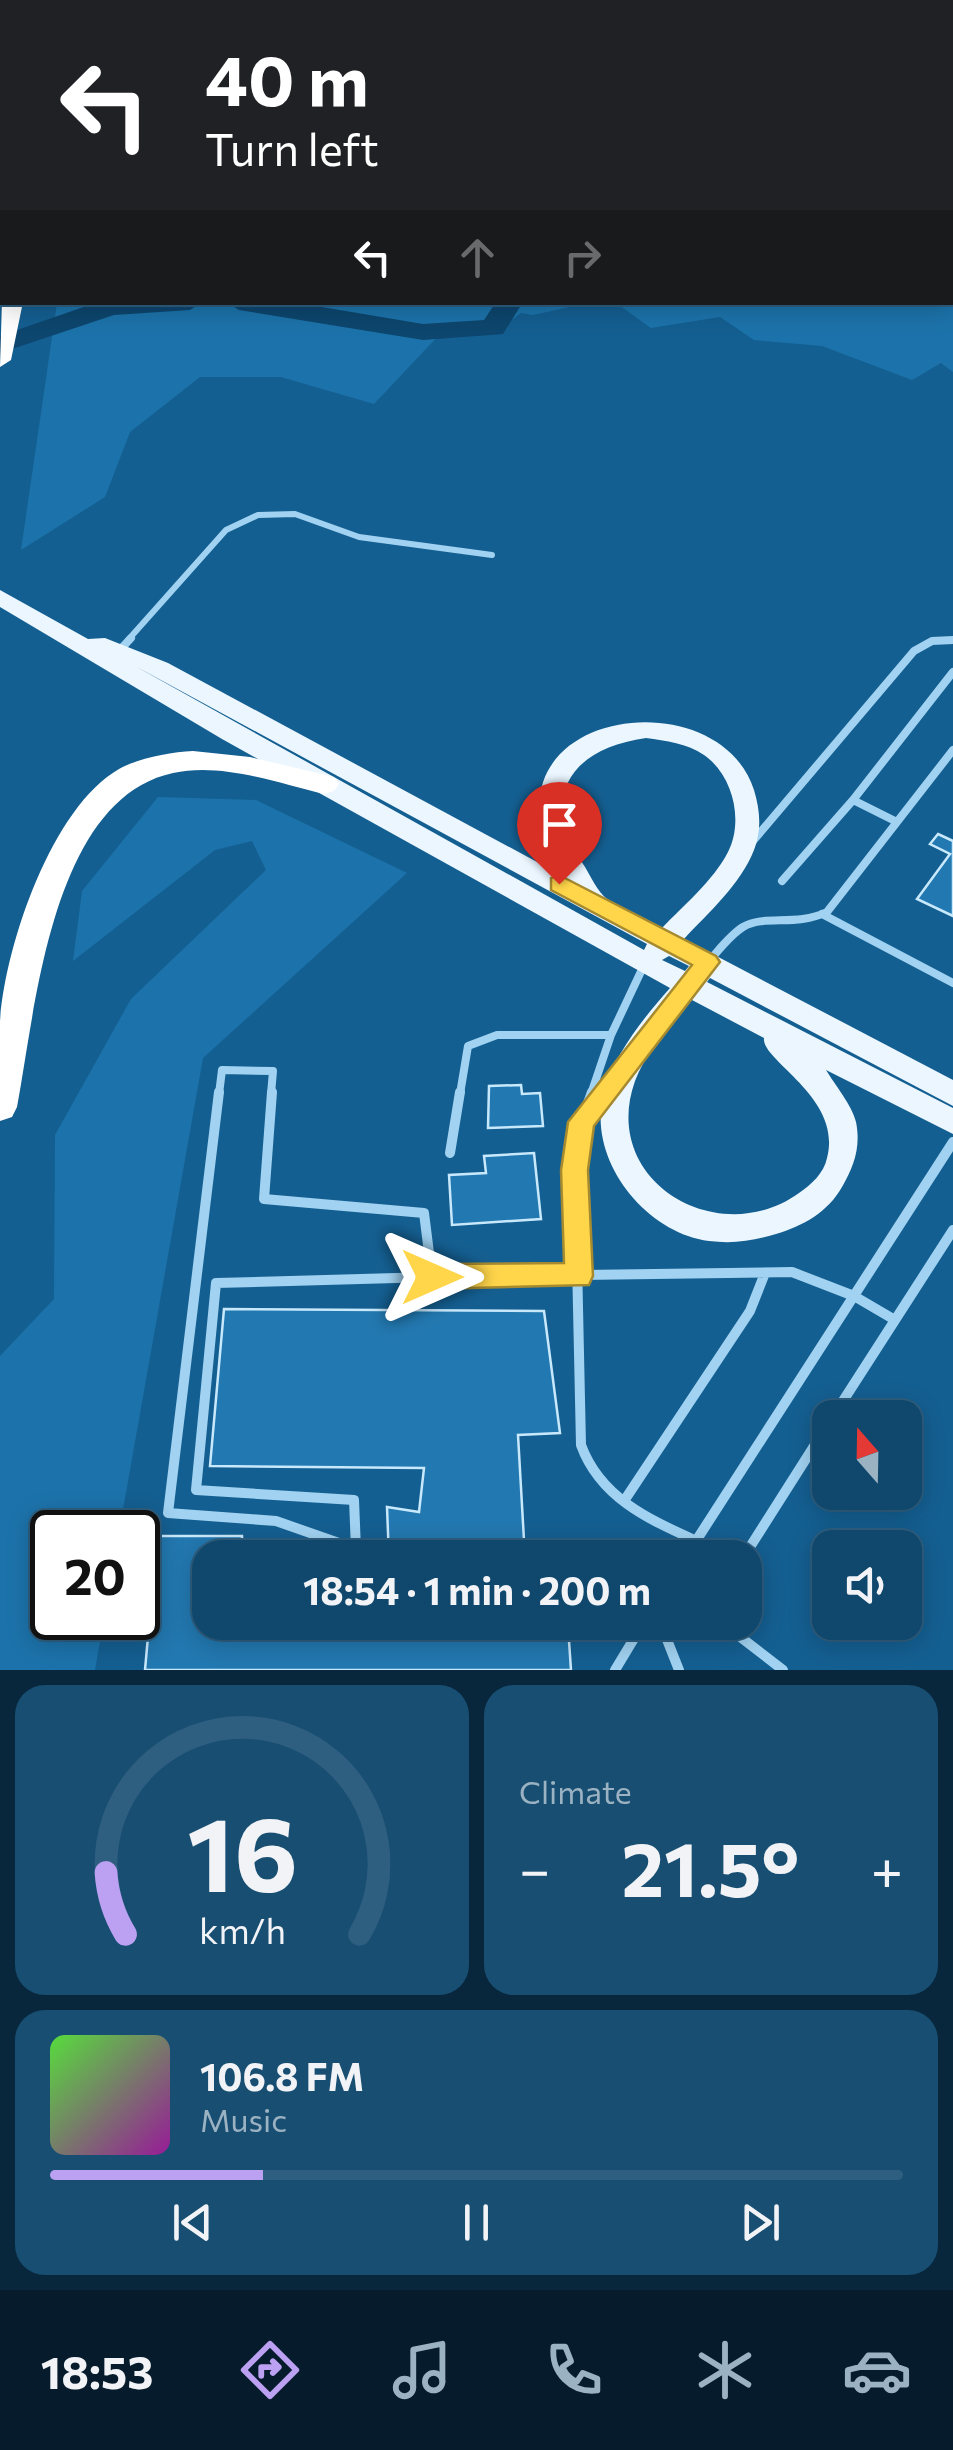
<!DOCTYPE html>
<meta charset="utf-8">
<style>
:root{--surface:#0f476d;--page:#184e72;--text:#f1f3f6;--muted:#9bb2c2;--line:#2f5f80;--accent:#bca0f2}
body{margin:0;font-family:Commissioner,sans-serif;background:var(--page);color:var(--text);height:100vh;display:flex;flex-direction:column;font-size:38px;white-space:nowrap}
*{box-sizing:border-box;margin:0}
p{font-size:32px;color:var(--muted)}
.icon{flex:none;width:55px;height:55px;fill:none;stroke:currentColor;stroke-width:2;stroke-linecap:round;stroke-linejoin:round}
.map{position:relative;height:1670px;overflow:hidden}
.details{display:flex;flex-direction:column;gap:15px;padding:15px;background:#08273c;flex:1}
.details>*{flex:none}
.top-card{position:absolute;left:0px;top:0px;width:955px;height:305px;box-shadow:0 5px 25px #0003,0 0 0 2px var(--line);background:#202124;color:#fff;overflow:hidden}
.needle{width:65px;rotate:340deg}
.tools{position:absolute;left:812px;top:1400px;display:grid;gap:20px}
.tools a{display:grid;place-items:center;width:110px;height:110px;border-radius:20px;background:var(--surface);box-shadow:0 5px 25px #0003,0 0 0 2px var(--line);font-size:50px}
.speed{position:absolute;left:30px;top:1510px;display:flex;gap:20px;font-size:50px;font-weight:700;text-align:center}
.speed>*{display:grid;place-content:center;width:130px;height:130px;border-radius:50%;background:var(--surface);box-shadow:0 5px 25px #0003,0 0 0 2px var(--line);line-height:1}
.speed .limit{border:5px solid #111;border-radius:15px;background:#fff;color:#111}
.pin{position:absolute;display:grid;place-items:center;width:85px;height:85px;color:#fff;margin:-102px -42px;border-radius:50% 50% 50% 0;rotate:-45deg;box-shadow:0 0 10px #0007}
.pin .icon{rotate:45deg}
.me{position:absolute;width:110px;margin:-55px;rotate:90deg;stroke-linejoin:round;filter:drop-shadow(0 0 8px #0008)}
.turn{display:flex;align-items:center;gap:35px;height:210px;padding:0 40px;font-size:45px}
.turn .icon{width:130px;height:130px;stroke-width:2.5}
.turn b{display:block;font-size:70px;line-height:85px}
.lanes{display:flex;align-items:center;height:95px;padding:0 40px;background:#0003;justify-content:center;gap:50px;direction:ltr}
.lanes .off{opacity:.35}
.big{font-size:75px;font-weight:700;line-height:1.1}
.details .widget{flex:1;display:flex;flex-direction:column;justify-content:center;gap:15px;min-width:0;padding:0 35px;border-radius:30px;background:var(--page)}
.details .dial{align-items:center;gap:0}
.dial svg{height:260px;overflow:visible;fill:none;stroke:var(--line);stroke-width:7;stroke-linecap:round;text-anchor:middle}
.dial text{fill:var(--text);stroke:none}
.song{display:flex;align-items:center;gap:30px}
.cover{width:120px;height:120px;border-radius:15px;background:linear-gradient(135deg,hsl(110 70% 55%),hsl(300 70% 35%))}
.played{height:10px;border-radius:5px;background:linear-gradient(90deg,var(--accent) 25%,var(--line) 25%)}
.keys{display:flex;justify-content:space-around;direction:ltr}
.heat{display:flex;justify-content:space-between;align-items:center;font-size:55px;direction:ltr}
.details .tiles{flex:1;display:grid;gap:15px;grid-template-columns:1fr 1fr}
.widget:last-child{grid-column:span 2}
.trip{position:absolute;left:192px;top:1540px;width:570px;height:100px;border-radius:30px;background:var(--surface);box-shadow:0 5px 25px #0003,0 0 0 2px var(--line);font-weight:700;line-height:100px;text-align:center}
.tabs{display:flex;height:160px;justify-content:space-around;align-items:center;background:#061c2c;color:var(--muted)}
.tabs .icon{width:70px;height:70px}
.tabs .selected{color:var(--accent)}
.tabs b{font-size:45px;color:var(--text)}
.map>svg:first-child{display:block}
</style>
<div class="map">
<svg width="953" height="1670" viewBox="0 0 953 1670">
<rect width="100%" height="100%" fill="#145f91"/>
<path fill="#1c73ab" d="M528 0H953V372L941 363 912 380 822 346 754 340 720 317 651 328 616 303 952 302V2H520Z
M57 303V302L588 303 533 315 521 313 513 319 440 334 374 404 281 377H200L130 432 105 497 21 550Z
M158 797 256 800 407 873 203 1058 119 1532H52V1618H104L95 1670H0V1356L54 1299 55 1135 131 999 266 870 252 841 215 850 73 961 82 891Z"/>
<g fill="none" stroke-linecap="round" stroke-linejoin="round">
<path fill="#0d466e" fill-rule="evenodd" d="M417 0H440L441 2H418Z
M952 255H953V271H952Z
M98 302H203L190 310 114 315 0 353V336Z
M226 302H292L423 324 484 320 496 302H523L503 334 423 340 239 310Z"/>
</g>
<path fill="#2278b0" stroke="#c8e8fc" stroke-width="2.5" d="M938 834 953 841V916L917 899 950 854 930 844Z
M521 1085 522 1094 540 1093 543 1126 488 1128 489 1086Z
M534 1153 541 1219 452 1225 449 1175 486 1173 484 1156Z
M224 1309 544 1311 560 1433 518 1435 525 1558H389L387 1507 419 1512 424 1468 210 1466Z
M157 1536H242L243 1558H210V1622L568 1626 571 1670H145Z"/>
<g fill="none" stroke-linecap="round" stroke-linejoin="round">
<path stroke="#a1d2f1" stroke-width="5" d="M939 2 953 1"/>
<path stroke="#a1d2f1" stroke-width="6" d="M128 640 226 530 258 515 295 514 359 537 492 555
M947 640H953"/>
<path stroke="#a1d2f1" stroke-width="8" d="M119 651 131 638
M853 800 953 672
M753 841 914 651 932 641 953 640
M782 881 853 800 897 822
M822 914 953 983
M709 961C719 950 730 935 743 927 765 914 795 927 827 912L953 750
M219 1094 222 1070 273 1071 271 1094
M460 1094 468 1046 497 1035H611
M591 1094 611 1035 645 963
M603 1094 609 1086"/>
<path stroke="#a1d2f1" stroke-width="10" d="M219 1092 168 1513 276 1521 356 1549 354 1500 196 1490 216 1283 432 1277 424 1213 264 1199 272 1092
M592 1092 581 1123 575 1170 581 1445C605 1511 675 1528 732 1558
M587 1115 604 1092
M450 1153 460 1092
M432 1277 792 1272 854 1296 895 1320
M832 1418 953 1230
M624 1501 750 1311 765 1273
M685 1558 953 1142
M743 1558 830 1421
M660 1622 679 1670
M721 1622 783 1670
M615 1670 644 1622"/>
<path stroke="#a1d2f1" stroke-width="6" d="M901 0 913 2"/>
<path fill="#ebf6ff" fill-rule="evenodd" d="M0 590 88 639 105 638 168 663 563 876C462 713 716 672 754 790 760 810 762 830 754 850 741 884 708 913 684 939L953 1080V1106L710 978 707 982 953 1108V1134L826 1070C835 1085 852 1105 856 1122 861 1147 854 1166 842 1187 828 1212 803 1226 776 1234 753 1241 733 1244 709 1241 646 1233 588 1161 603 1097 613 1055 642 1020 670 988L222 739 0 607ZM135 666 647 944 644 950ZM646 738C666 741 687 743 704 755 733 775 744 821 728 852 713 881 684 905 662 928 645 919 622 911 607 899 598 892 591 877 585 867 538 799 568 749 646 738ZM669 956 689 966 685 971 662 960ZM692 1000 764 1038C761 1061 843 1097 827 1158 824 1173 811 1185 799 1193 719 1251 599 1182 635 1081 647 1050 671 1024 692 1000Z"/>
<path fill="#fff" fill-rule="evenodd" d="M2 300 23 302 11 360 0 367Z
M193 751 250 757 334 777 339 784 334 791 324 794C278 783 221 762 173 773 52 799 36 1006 17 1107L12 1117 0 1121C0 1088 0 1054 0 1021 5 947 51 808 119 769 139 758 170 752 193 751Z"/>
</g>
<path fill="#ffd54a" stroke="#a68a30" stroke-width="2.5" d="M559 875 716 956 720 962 594 1126 588 1170 593 1276 589 1285 432 1289 422 1286 418 1277 422 1268 432 1264 564 1263 561 1170 568 1122 692 965 551 890V878Z"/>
</svg>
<div class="tools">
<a><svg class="needle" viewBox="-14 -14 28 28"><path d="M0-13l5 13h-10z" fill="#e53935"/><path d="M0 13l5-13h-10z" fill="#9bb2c2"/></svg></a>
<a><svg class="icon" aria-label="sound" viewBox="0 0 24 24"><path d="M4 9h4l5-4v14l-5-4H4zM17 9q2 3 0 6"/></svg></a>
</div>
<div class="speed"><div class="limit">20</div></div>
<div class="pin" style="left:559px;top:884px;background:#d93025"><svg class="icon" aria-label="arrive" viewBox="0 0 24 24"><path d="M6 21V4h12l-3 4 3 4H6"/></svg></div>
<svg class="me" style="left:432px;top:1277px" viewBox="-20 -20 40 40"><path d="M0-17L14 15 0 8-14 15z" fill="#ffd54a" stroke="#fff" stroke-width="4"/></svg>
<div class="trip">18:54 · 1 min · 200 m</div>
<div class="top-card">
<div class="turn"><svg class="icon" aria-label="left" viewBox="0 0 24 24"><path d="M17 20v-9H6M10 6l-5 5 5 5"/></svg><div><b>40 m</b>Turn left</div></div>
<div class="lanes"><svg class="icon" aria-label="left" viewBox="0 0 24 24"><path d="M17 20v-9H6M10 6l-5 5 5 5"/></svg><svg class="icon off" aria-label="ahead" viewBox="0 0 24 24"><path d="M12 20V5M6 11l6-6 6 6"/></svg><svg class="icon off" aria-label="right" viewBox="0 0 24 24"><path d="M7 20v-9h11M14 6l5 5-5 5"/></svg></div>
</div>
</div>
<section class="details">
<div class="tiles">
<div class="widget dial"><svg viewBox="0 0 100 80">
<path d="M14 69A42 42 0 1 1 86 69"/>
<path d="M14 69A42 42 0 0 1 8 50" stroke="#bca0f2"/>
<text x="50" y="56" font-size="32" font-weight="700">16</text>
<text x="50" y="72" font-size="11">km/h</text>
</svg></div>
<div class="widget"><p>Climate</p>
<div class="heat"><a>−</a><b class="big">21.5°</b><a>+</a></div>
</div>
<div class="widget">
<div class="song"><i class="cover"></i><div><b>106.8 FM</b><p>Music</p></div></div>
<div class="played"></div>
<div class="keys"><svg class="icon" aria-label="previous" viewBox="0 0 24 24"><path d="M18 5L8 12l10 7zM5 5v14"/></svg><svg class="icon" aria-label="pause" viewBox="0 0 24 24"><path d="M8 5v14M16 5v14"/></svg><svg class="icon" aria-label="next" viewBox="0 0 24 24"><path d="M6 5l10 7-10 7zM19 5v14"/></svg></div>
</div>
</div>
</section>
<nav class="tabs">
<b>18:53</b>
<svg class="icon selected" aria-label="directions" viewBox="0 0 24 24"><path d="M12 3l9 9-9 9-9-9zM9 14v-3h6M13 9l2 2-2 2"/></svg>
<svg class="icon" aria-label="music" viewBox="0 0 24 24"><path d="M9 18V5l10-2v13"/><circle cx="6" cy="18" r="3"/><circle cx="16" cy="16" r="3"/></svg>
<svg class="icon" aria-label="phone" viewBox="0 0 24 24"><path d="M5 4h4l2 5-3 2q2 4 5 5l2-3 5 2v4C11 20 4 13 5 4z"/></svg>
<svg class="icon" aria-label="climate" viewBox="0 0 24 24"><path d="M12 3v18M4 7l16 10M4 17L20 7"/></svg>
<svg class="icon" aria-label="car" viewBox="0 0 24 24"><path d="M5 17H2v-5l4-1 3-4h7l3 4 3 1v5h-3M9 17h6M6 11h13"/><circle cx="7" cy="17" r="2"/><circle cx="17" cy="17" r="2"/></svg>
</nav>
